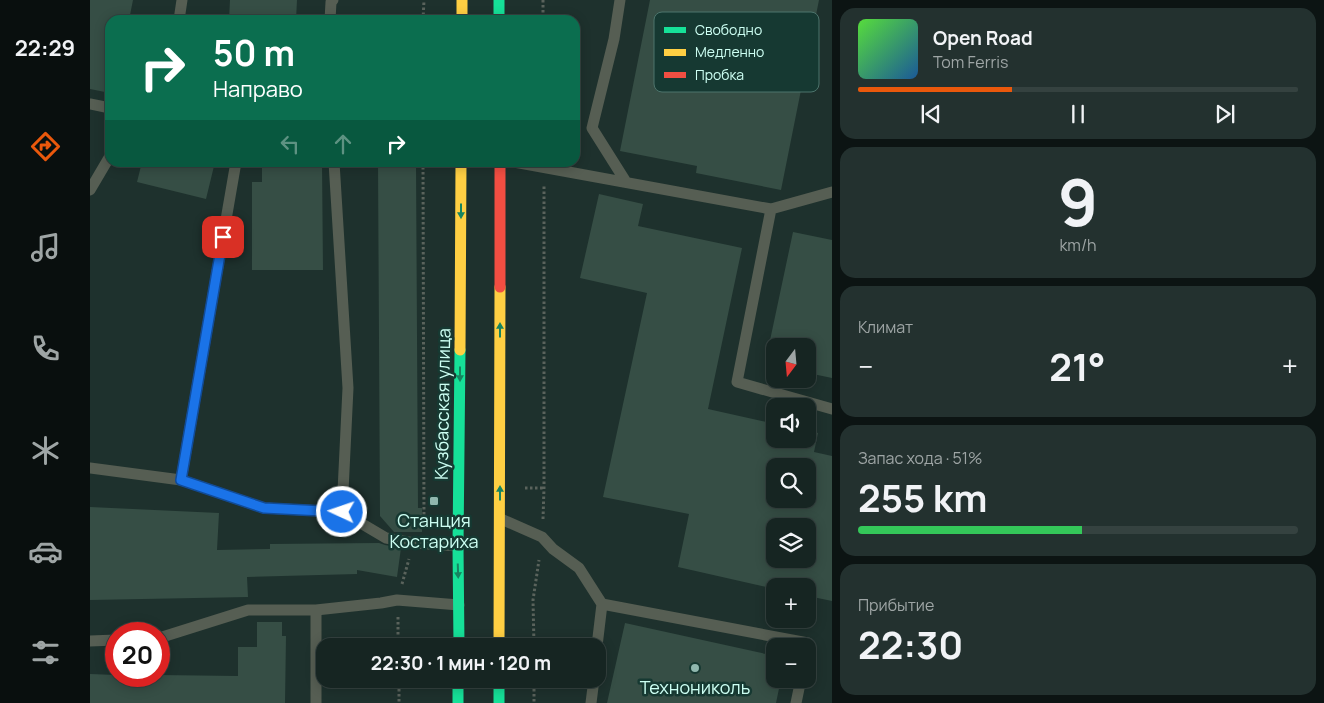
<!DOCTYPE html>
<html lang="ru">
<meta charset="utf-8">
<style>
:root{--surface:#162522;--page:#23312f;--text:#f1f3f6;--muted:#9ea5a5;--line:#354240;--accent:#ea580c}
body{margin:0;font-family:Manrope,sans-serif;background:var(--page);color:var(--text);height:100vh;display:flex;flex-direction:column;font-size:19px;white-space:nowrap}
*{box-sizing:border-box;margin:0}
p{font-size:16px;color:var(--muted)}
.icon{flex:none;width:28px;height:28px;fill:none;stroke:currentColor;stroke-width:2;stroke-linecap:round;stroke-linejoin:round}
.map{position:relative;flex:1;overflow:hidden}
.sheet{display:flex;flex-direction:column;gap:8px;padding:8px;background:#0c1413;width:492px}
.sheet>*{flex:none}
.guide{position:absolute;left:15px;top:15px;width:475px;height:152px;border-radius:15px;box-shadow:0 2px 12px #0003,0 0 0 1px var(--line);background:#0b6e4f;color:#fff;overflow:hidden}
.needle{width:32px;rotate:196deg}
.fabs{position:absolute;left:676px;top:338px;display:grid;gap:10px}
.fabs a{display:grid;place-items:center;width:50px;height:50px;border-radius:10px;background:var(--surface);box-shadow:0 2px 12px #0003,0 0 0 1px var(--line);font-size:25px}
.speed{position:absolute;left:15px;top:622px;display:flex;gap:10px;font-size:25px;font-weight:700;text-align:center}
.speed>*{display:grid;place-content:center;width:65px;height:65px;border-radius:50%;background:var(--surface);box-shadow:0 2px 12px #0003,0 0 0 1px var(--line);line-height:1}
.speed .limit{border:8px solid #d22;background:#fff;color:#111}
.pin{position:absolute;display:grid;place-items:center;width:42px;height:42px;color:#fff;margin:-21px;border-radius:10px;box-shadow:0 2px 8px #0006}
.me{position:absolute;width:55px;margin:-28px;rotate:273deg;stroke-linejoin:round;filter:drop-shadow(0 0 4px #0008)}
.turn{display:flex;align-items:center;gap:18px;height:105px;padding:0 25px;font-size:22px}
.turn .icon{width:65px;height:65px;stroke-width:2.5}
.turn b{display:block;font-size:35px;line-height:42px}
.lanes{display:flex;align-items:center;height:48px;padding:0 25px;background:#0003;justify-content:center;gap:25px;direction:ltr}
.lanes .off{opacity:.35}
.big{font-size:38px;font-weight:700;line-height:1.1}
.sheet .card{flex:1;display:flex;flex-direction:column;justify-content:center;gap:8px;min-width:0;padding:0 18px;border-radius:15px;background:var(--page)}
.sheet .dial{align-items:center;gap:0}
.dial b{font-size:65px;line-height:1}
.song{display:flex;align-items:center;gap:15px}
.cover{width:60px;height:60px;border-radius:8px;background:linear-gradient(135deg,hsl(110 70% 55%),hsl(210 70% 35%))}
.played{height:5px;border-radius:2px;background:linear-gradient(90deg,var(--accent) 35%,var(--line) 35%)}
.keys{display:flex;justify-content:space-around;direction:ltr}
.heat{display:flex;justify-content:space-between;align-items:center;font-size:28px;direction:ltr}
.charge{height:8px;border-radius:4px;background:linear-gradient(90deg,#34c759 51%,var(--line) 0)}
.trip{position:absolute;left:226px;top:638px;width:290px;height:50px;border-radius:15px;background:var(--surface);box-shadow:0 2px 12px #0003,0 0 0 1px var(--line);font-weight:700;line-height:50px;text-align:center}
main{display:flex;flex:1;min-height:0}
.menu{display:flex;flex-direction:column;width:90px;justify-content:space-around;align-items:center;background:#090f0e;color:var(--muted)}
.menu .icon{width:35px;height:35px}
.menu .on{color:var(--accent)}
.menu b{font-size:22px;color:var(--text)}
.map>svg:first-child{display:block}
</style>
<main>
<nav class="menu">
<b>22:29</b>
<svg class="icon on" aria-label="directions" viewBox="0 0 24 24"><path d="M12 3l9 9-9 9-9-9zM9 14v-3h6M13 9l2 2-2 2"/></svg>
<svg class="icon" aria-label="music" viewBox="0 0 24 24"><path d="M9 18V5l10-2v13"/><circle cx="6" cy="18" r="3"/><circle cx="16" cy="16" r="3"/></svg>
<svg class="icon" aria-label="phone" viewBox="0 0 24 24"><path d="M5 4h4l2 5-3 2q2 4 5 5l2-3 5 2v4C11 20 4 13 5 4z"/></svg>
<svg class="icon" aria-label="climate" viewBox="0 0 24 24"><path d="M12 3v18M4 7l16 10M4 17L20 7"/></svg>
<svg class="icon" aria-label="car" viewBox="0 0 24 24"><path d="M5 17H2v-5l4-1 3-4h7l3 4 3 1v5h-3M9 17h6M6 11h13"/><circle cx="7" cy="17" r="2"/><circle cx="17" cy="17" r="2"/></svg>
<svg class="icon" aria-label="filters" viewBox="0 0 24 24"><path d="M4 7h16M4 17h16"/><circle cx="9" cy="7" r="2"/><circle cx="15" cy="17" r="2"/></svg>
</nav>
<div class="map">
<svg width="742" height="703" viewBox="0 0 742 703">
<rect width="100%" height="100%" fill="#1e312d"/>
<path fill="#364e45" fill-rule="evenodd" d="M0 0H43L39 20H20V93L0 89Z
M140 0H207L206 20H139Z
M560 0H729L691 190 606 173 607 166 530 151Z
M52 162H125L116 199 47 182Z
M172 162H232L233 270H162V182H172Z
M288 162H326L328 508H332V532H304L290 516Z
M509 194 553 204 548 226 652 248 618 409 685 424V439H718V430L728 433 724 452 742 456V601L718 596V586H685V589L588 567 599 514 513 497 557 293 490 278ZM685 466H718V499H685ZM685 526H718V559H685Z
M703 232 742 240V378L718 373V346H685V366L675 364Z
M0 507 129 513 127 550 180 549V544L289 543 295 545 311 548 307 577 267 570V574L157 577 158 597 0 600Z
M167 622H192V636H196L195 703H0V674L26 675V676H69V675L148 676V647H167Z
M535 623 685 656V679H691L686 703H517Z"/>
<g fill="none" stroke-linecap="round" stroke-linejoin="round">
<path stroke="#5a635c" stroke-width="3" stroke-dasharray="2.5 2.5" stroke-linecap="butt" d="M453 0V20
M333 20 334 0
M333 162 334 527
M435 488H454
M453 519 454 488V185
M312 584 319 559
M308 617V646
M444 646 443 600 449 560
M309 679V703
M444 679V703"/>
<path stroke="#565e53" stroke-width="11" d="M530 0 524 39 502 128 536 182
M89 20 92 0
M240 20 241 2 243 0
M0 104 20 108
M244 162 258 388 252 512 296 538 324 543 368 546
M424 162 681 209 742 192
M0 190 20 156
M681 209 647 382 742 409
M0 468 91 480 174 508 252 512
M91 480 146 162
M411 519 452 537 463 549 489 568 512 604 507 646
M512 604 718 643 717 646
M226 610V703
M69 638 158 610H226L291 603 307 600 369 605
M0 641 26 640
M501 703 504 679
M706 703 711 679"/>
<path stroke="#16e098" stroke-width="11" d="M409 0V20
M369 646 368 546 370 350
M368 679V703
M409 679V703"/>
<path stroke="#ffcf43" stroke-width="11" d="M372 0V20
M370 350 371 162
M409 646 410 287"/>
<path stroke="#f24e42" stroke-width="11" d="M410 287V162"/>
</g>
<defs><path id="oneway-solid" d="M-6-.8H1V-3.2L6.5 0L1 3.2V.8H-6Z" transform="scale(1.25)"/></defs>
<g fill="#168460">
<use href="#oneway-solid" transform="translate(371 211) rotate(90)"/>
<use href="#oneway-solid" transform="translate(410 330) rotate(-90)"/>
<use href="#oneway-solid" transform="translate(370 374) rotate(90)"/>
<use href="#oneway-solid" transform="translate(410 493) rotate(-90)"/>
<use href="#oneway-solid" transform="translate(368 571) rotate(88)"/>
</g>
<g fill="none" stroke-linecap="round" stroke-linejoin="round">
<defs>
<path id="route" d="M133 237 91 480 174 508 252 512"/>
</defs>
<use href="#route" stroke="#114b97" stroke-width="12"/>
<use href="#route" stroke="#1a73e8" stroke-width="9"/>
</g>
<g fill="#90b7ae" stroke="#163932" stroke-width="2">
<rect x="339" y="496" width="10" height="10" rx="2.5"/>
<circle cx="605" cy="668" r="5"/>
</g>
<g text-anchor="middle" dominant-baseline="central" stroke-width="5" stroke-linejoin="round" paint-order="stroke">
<g font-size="18" fill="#cdfff3" stroke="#163932">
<text transform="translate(352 404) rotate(-89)">Кузбасская улица</text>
</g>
<g font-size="18" fill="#cdfff3" stroke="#163932">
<text x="344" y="520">Станция<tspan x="344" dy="21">Костариха</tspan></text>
<text x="605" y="687">Технониколь</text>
</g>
</g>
<rect x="564" y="12" width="165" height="80" rx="8" fill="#163932" stroke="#4d746c" stroke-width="1"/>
<rect x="574" y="27" width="22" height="6" fill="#16e098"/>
<rect x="574" y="49" width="22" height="7" fill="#ffcf43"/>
<rect x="574" y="72" width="22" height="6" fill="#f24e42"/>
<g font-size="14" fill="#cdfff3">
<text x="605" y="35">Свободно</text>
<text x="605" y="57">Медленно</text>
<text x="605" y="80">Пробка</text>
</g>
</svg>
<div class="fabs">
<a><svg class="needle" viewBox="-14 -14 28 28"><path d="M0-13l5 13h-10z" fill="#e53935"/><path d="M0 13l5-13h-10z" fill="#9ea5a5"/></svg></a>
<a><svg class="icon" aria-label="sound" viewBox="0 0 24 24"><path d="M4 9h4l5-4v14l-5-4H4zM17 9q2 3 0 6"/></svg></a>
<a><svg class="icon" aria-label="search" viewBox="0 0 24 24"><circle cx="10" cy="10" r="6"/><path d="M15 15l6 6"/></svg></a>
<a><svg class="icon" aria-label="layers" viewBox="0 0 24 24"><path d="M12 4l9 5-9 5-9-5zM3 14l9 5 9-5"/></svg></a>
<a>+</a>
<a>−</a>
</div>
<div class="speed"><div class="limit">20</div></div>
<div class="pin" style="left:133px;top:237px;background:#d93025"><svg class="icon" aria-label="arrive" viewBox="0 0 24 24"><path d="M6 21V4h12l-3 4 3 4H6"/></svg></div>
<svg class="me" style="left:252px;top:512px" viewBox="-20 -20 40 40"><circle r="17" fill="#1a73e8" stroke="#fff" stroke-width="3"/><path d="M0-11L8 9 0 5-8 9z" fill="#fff"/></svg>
<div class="trip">22:30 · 1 мин · 120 m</div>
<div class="guide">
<div class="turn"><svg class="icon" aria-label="right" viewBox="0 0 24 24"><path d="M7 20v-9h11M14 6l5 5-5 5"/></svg><div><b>50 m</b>Направо</div></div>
<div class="lanes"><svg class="icon off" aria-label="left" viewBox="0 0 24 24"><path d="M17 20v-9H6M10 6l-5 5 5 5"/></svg><svg class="icon off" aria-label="ahead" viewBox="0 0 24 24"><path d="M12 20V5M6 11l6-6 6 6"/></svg><svg class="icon" aria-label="right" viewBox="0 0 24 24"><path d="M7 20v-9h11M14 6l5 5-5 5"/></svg></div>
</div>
</div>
<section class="sheet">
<div class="card">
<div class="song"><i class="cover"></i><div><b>Open Road</b><p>Tom Ferris</p></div></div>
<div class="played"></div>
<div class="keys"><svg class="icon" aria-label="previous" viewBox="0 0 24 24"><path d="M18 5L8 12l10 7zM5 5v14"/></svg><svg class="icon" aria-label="pause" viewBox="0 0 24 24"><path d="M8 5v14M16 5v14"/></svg><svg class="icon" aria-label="next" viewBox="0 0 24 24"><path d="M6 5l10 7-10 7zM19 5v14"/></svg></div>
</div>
<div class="card dial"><b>9</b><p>km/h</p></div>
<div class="card"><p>Климат</p>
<div class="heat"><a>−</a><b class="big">21°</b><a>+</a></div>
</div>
<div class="card"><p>Запас хода · 51%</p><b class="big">255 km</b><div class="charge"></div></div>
<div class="card"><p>Прибытие</p><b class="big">22:30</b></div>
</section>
</main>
